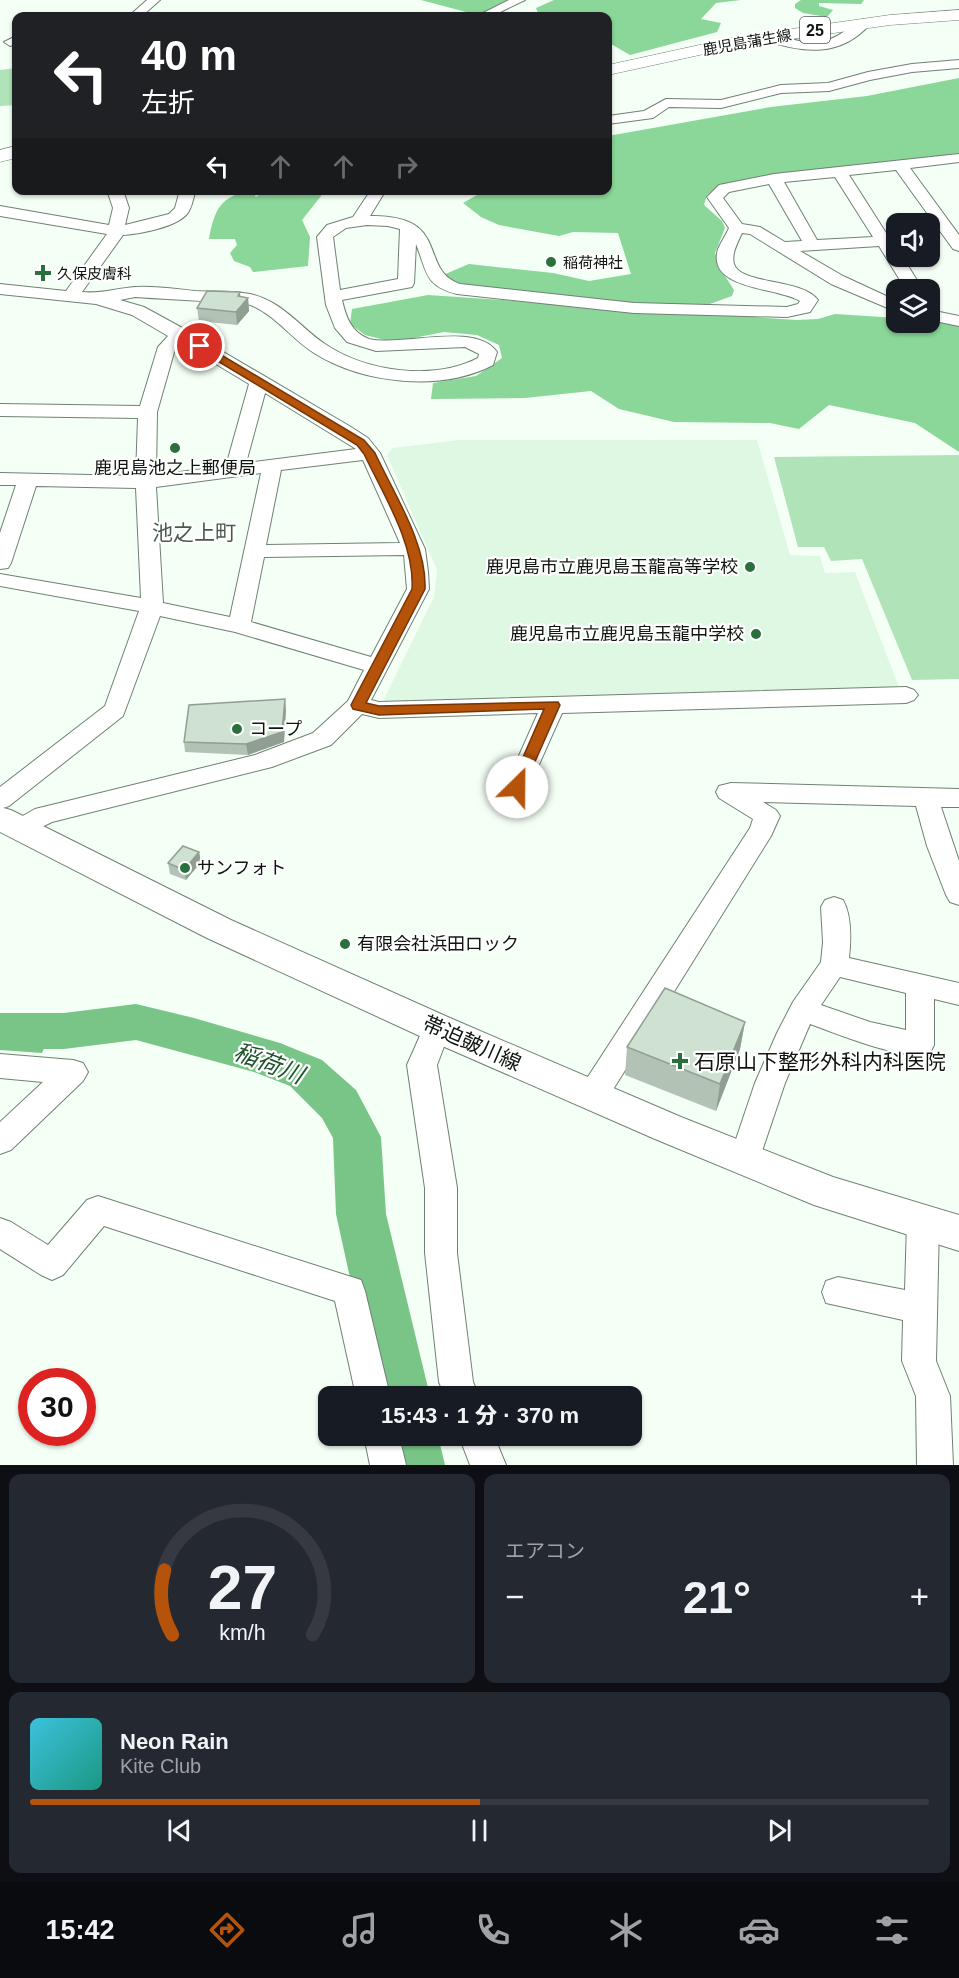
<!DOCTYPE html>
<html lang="ja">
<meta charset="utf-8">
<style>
:root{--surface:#171b24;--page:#242831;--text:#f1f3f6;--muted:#9ea1a6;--line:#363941;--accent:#b45309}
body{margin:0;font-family:Arial,"Noto Sans JP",sans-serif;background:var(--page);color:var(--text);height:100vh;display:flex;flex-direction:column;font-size:22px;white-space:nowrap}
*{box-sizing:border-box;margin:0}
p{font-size:20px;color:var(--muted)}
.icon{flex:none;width:33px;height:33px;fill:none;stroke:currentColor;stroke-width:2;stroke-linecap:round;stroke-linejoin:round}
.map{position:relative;height:1465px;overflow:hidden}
.side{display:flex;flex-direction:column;gap:9px;padding:9px;background:#0d0f14;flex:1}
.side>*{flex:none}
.top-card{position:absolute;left:12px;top:12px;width:600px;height:183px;border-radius:12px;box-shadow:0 2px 4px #0004;background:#202124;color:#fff;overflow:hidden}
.controls{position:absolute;left:886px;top:213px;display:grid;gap:12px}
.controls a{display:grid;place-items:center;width:54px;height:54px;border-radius:12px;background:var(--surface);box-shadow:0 2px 4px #0004;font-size:30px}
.speed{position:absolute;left:18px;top:1368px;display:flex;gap:12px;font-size:30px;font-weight:700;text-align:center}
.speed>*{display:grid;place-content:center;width:78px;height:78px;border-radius:50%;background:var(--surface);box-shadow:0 2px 4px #0004;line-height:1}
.speed .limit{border:9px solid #d22;background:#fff;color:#111}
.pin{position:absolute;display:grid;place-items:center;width:51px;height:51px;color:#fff;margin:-26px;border:3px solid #fff;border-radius:50%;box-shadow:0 2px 6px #0007}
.me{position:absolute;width:66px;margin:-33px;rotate:23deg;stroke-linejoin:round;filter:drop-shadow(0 0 4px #0008)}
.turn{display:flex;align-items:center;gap:21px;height:126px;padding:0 30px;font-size:27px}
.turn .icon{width:78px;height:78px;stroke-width:2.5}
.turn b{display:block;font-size:42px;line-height:51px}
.lanes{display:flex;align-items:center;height:57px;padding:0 30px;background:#0003;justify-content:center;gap:30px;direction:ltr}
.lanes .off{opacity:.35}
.big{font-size:45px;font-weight:800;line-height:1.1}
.side .tile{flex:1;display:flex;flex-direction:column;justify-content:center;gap:9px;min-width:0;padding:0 21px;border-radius:12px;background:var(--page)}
.side .dial{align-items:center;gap:0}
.dial svg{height:156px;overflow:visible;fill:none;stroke:var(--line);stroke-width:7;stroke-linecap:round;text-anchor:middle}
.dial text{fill:var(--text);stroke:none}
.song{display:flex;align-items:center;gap:18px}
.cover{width:72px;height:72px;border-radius:9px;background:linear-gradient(135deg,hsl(190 70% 55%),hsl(170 70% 35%))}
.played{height:6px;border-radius:3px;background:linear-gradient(90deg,var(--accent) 50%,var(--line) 50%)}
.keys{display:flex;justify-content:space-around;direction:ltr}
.heat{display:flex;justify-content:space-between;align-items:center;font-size:33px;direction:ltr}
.side .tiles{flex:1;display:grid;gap:9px;grid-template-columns:1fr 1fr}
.tile:last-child{grid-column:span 2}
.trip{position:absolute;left:318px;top:1386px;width:324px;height:60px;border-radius:12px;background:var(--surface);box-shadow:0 2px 4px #0004;font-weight:800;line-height:60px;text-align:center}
.dock{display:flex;height:96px;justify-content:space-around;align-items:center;background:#090b0e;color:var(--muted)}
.dock .icon{width:42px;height:42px}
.dock .on{color:var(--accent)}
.dock b{font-size:27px;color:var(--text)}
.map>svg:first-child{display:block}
</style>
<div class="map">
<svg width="959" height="1465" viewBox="0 0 959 1465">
<rect width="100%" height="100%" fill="#f4fff5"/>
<path fill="#dff8e3" d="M459 440H757L790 555 820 556 825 573 855 572 900 690 387 706 384 699 434 597 437 570 387 455 393 448Z"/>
<path fill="#b0e4b8" d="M16 68V105L0 106V70Z
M959 455V679L912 680 862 559 831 561 824 547H798L774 457Z"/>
<path fill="#8ad799" d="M421 0H517L481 16Z
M554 0H741L716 3 701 19 721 23 717 32 630 55 611 44 608 45V16H532L538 13 536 8Z
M801 0H864L861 4 819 3V6L833 10 827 17 803 13 795 8V4Z
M959 78V155L776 174 720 185 707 195 704 205 722 221 725 228 715 253 725 276 734 290 732 296 707 305 633 304 471 289 443 275 469 264 553 273 589 281 631 274 618 233 573 232 559 236 499 225 481 217 463 203 484 191 608 190V136L771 107 867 96Z
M264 190 321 191V196L302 220 310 237 308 266 253 272 250 267 234 261 230 253 237 245 235 239H209C214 211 221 193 253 192L256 197Z
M428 295 797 320 818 319 835 314 897 318V322L930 321 959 324V452L915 423 829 405 799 429 770 423 674 422 619 409 591 391 525 398 431 399 433 383 476 376 502 358 499 345 477 335 444 332 393 342 365 335 350 324 352 309Z"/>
<path fill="#79c588" d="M0 1013 57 1016 42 1053 0 1050Z"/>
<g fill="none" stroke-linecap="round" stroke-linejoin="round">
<path fill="#79c588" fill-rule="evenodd" d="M136 1004 194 1018 280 1043 322 1060 356 1090 381 1137 386 1214 430 1396H376L336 1214 333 1138 322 1118 290 1086 254 1072 136 1040 64 1049H0V1013H64Z
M383 1436H438L445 1465H389Z"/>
<defs>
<path id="minor" d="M147 0H160L142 16H129Z
M509 0H525L492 16H477Z
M865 19 871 23C841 58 803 53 764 40L763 37 769 33C793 39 813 49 837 36 846 31 855 22 865 19Z
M16 36V44L10 46 4 42Z
M959 60V68L912 72 870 80 829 91 781 93 721 108 669 107 653 118 608 124V116L644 111 666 99 721 100 781 85 828 83 868 72 912 64Z
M959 154V162L910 168 959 235V251L953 249 896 170 849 175 888 236H897V244L894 245 897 256H902L923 290H906L879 246 800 251 843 276 897 301V312L831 284 750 234 742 233C738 242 731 254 734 264 740 285 802 278 818 300L810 312 787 317 634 313 457 294C424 286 427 271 416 244L414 283 412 287 342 300C346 317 351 332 369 339 402 347 475 321 497 352L493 365C442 392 363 384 314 353 292 339 277 317 253 306 242 301 228 303 217 302 190 300 162 299 135 297L120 300 144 307 186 330 351 427 368 438 380 453 425 549 428 572 429 589 371 700 379 702 906 687 914 690 918 695 914 700 906 703 562 713 529 787 526 793 517 796 508 793 505 787 538 713 379 718 362 714 331 745 272 767 52 822 21 837 12 834 8 828 12 822 35 809 255 755 313 733 348 701 364 670 235 632 160 616 123 716 9 806 0 809V787L105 706 139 611 0 586V574L141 598 136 488 36 486 11 563 8 568 0 569V533L16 485H0V473L136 476 138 418 0 416V404L140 406 158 347 168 336 132 315 96 304 0 294V284L66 291 107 234 0 216V206L109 225 113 208 107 190H123L129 208 125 225 169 214 175 208 180 190H196C193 198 192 208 187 214 176 227 140 234 123 235L82 292C101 294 117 288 136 287 155 286 176 289 195 291 213 292 232 291 250 294 281 300 301 328 325 344 366 372 434 381 478 358L479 354 465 347 376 351 347 342 335 328 326 305 317 237 327 225 353 217 371 190H386L370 216C453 215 417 269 460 284L634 303 787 307 798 304 800 301C777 287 706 290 718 249 721 242 726 235 729 228L707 197 719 185 774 174ZM835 177 873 237 817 240 784 182ZM769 184 802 241 785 242 760 227 742 224 723 198 729 192ZM367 225 388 226 400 229 398 279 340 290 333 237 346 228ZM181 343 249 384 226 466 156 475 157 412 175 349ZM265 393 356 449 246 463ZM363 460 400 543 266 545 281 470ZM261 473 230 617 163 603 156 487ZM404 555 407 589 371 657 251 622 264 557Z
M930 310 959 316V326L930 320Z
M731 783 959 789V807H941L959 861V905L950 902 946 895 927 846 916 806 763 802 776 810 780 816 771 836 604 1104 593 1107 582 1104 578 1095 582 1086 750 828 753 819 719 798 716 792 719 786Z
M834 897 843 900C852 916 851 940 849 958L959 983V1005L934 999V1045L930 1053C904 1062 838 1034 810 1024L785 1083 759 1160 755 1169 744 1173 733 1169 729 1160 755 1083 777 1033 793 1002 821 962 823 942 821 907 825 900ZM840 977 906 993V1030L870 1022 821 1005Z
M437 1016 447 1020 451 1028 437 1065 457 1188V1253L473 1382 479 1396H445L439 1382 425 1253V1188L407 1065 427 1020Z
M0 1054 73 1060 83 1063 88 1072 83 1081 11 1150 0 1154V1122L43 1082 0 1078Z
M98 1196 361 1280 365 1291 390 1396H356L335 1301 104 1226 63 1275 52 1280 41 1275 0 1249V1218L11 1222 48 1245 87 1200Z
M923 1209 934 1213 939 1223 936 1361 950 1396 953 1465H917L916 1396 902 1361 903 1320 826 1303 822 1292 826 1281 838 1277 905 1290 907 1223 912 1213Z
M364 1436H399L406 1465H370Z
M459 1436H494L506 1465H470Z"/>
<path id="tertiary" d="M0 807 11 810 231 920 450 1018 681 1117 833 1177 959 1215V1251L814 1205 655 1139 424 1038 207 938 0 832Z"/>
<path id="primary" d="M959 10V20L890 25 736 47 608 75V65L736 37 890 15Z
M16 146V158L0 162V150Z"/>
</defs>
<use href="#minor" stroke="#708173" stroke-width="2"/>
<use href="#tertiary" stroke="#708173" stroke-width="2"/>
<use href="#primary" stroke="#708173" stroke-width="1"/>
<use href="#minor" fill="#fff" fill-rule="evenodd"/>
<use href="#tertiary" fill="#fff" fill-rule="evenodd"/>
<use href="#primary" fill="#fff" fill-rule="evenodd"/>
</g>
<path fill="#b2c2b4" d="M240 292V297L248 298 249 311 237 325 199 321 197 308Z
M286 709 284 742 248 755 185 752 184 742Z
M199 852 201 862 186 880 170 874 168 863Z
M745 1022 740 1049 716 1111 625 1075 627 1047Z"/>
<path fill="#919e92" d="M240 292 241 305 248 298 249 311 237 325 236 312 238 296Z
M285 699 286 709 284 742 248 755 246 744Z
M199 852 201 862 186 880 184 870Z
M745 1022 740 1049 716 1111 720 1084Z"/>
<path fill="#cfe1d1" stroke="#919e92" stroke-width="1.5" d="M207 291 240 292 238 296 248 298 236 312 197 308Z
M285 699 282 732 246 744 184 742 189 705Z
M183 846 199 852 184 870 168 863Z
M665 988 745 1022 720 1084 627 1047Z"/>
<path fill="#b45309" stroke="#753606" stroke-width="1.5" d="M196 344H203L364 440 375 453C394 494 427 544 425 589L366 703 379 706 558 702 560 705 522 791H512L510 787 544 709 379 715 353 709 351 705 412 589C415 544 383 494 364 454L357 445 196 348Z"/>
<g fill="#2a703c" stroke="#fff" stroke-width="2">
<circle cx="551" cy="262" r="6"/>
<path d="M40 264h6v6h6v6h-6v6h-6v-6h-6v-6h6z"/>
<circle cx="175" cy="448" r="6"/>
<circle cx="750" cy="567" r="6"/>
<circle cx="756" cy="634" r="6"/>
<circle cx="237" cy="729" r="6"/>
<circle cx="185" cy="868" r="6"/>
<circle cx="345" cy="944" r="6"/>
<path d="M677 1052h6v6h6v6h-6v6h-6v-6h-6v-6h6z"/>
</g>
<g text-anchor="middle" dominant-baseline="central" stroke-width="4.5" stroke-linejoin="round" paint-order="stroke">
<g font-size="15" fill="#0f150f" stroke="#fff">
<text transform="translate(747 42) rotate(-10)">鹿児島蒲生線</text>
</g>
<g font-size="15" fill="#0f150f" stroke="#fff" text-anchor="start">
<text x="563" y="262">稲荷神社</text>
<text x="57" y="273">久保皮膚科</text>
</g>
<rect fill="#fff" stroke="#575b57" stroke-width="1.5" x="800" y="17" width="30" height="26" rx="4.5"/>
<g font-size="16" font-weight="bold" fill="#0f150f">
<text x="815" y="30">25</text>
</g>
<g font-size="18" fill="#0f150f" stroke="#fff" text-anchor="start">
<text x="175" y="468" text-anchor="middle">鹿児島池之上郵便局</text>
<text x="738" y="567" text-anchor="end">鹿児島市立鹿児島玉龍高等学校</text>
<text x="744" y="634" text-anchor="end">鹿児島市立鹿児島玉龍中学校</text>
<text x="249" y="729">コープ</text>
<text x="197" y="868">サンフォト</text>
<text x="357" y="944">有限会社浜田ロック</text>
</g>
<g font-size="21" fill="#4b5a4d" stroke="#fff">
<text x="194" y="532">池之上町</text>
</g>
<g font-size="21" fill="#0f150f" stroke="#fff">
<text transform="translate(472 1043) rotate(24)">帯迫皷川線</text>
</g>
<g font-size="21" fill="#0f150f" stroke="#fff" text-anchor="start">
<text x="694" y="1061">石原山下整形外科内科医院</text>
</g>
<g font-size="24" font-style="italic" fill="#1f552d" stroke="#fff">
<text transform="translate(269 1063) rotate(21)">稲荷川</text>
</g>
</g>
</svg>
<div class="controls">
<a><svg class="icon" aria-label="sound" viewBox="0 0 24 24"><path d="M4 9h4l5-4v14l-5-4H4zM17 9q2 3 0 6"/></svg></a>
<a><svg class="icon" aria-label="layers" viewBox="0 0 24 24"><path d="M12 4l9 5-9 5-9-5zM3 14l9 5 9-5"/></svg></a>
</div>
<div class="speed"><div class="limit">30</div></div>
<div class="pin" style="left:200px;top:346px;background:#d93025"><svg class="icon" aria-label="arrive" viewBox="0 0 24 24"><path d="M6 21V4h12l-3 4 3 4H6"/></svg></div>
<svg class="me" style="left:517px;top:787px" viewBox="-20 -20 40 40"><circle r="19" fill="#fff"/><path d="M0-13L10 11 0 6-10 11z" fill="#b45309"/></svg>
<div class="trip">15:43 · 1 分 · 370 m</div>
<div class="top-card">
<div class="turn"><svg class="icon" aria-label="left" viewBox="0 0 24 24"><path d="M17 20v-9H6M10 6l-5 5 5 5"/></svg><div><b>40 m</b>左折</div></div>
<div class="lanes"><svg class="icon" aria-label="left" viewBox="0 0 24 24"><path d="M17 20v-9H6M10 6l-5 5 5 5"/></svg><svg class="icon off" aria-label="ahead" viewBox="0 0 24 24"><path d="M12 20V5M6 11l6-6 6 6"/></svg><svg class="icon off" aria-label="ahead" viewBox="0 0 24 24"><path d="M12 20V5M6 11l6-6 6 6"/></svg><svg class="icon off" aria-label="right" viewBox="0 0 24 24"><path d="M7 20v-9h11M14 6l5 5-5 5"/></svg></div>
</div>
</div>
<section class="side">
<div class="tiles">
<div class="tile dial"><svg viewBox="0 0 100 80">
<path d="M14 69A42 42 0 1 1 86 69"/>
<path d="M14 69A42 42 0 0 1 10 36" stroke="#b45309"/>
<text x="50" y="56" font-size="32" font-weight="700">27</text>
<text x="50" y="72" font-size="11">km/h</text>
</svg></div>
<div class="tile"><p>エアコン</p>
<div class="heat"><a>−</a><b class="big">21°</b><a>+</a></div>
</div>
<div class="tile">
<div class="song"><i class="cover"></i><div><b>Neon Rain</b><p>Kite Club</p></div></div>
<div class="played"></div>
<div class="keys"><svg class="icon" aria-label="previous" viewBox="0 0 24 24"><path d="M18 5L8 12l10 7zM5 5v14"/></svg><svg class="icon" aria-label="pause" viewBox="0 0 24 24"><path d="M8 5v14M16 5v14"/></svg><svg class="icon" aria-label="next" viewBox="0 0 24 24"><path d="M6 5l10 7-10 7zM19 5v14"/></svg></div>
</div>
</div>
</section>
<nav class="dock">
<b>15:42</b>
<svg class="icon on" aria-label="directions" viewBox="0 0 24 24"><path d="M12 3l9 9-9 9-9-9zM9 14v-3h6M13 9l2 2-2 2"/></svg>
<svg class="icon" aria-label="music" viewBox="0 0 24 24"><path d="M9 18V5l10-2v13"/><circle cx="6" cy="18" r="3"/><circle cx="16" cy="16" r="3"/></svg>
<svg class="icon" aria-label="phone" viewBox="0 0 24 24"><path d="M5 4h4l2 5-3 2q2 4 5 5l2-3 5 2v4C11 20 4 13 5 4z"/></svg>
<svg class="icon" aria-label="climate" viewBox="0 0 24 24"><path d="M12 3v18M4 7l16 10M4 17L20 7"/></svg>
<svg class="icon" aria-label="car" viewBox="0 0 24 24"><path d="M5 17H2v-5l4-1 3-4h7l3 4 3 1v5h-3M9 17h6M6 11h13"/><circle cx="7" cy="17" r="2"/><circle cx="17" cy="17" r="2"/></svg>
<svg class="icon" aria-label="filters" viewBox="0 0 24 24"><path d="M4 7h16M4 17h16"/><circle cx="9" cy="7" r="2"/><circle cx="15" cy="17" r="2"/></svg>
</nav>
